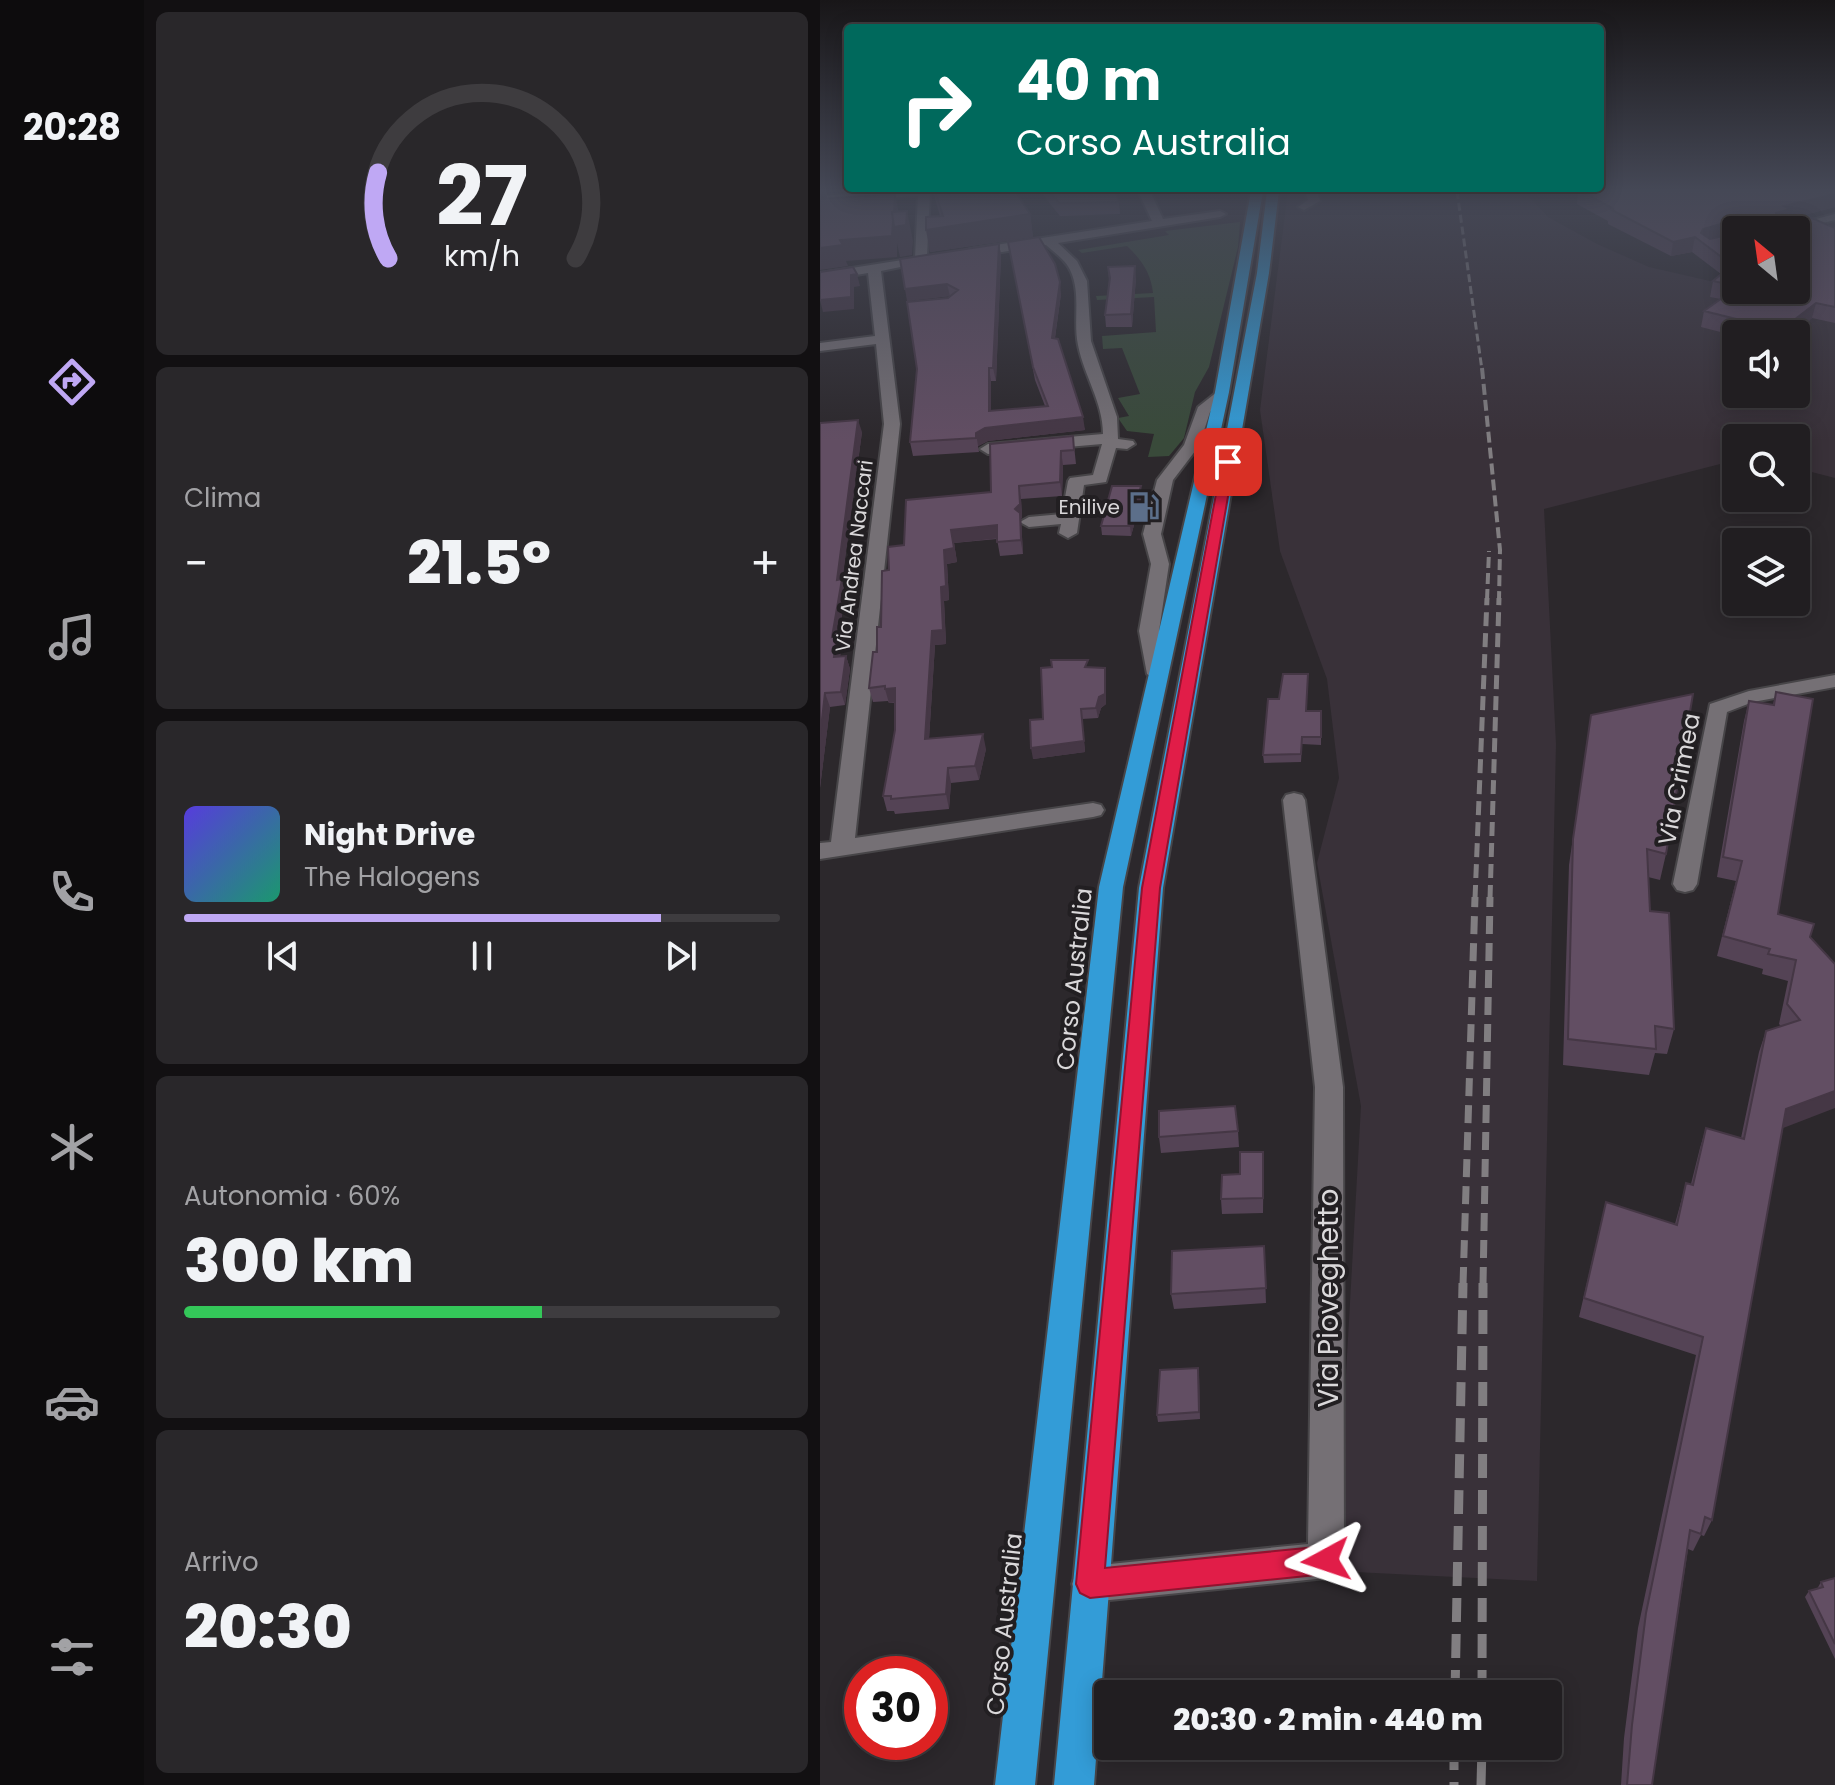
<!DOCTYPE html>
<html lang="it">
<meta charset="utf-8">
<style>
:root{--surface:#211e21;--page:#29272a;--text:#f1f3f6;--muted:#a2a2a5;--line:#3e3c3f;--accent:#bfa8f4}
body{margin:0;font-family:Poppins,sans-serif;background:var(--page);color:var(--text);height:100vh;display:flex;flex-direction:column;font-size:30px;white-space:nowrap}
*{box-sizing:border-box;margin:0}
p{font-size:26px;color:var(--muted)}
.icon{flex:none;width:44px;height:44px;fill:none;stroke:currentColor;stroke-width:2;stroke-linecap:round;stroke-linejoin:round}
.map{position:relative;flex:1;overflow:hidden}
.side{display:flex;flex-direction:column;gap:12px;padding:12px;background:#121012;width:676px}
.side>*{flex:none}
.top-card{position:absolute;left:24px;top:24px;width:760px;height:168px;border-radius:8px;box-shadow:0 4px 20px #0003,0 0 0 2px var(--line);background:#00695c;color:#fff;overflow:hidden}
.needle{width:52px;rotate:331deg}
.buttons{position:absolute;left:902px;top:216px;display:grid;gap:16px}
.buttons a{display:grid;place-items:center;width:88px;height:88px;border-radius:8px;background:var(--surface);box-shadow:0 4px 20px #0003,0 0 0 2px var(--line);font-size:40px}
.speed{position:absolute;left:24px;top:1656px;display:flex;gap:16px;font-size:40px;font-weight:700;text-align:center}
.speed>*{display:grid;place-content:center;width:104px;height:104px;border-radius:50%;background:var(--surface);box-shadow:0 4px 20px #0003,0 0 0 2px var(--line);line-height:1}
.speed .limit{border:12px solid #d22;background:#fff;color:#111}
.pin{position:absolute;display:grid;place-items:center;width:68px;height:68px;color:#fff;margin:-34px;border-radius:16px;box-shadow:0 4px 12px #0006}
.me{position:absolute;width:88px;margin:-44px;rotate:265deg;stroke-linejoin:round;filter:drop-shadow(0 0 6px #0008)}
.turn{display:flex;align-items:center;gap:28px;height:168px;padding:0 40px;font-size:36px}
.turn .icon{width:104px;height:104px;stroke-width:2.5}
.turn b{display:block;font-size:56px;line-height:68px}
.big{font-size:60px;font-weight:800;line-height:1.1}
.side .tile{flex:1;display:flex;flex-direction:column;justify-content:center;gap:12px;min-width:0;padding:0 28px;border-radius:12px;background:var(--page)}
.side .dial{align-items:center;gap:0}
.dial svg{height:208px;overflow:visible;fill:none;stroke:var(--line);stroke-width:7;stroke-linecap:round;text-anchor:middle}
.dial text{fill:var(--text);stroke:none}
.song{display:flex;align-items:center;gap:24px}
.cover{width:96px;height:96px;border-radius:12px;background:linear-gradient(135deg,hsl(250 70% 55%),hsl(160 70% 35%))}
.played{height:8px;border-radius:4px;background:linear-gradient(90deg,var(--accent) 80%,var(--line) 80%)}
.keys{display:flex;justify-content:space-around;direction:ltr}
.heat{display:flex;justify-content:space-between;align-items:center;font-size:44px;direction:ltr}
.charge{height:12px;border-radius:6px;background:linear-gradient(90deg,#34c759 60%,var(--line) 0)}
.trip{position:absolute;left:274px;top:1680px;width:468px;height:80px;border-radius:8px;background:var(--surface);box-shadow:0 4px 20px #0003,0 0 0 2px var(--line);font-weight:800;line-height:80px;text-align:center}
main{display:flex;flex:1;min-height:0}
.tabs{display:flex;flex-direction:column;width:144px;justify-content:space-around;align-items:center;background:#0d0c0d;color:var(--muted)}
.tabs .icon{width:56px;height:56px}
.tabs .selected{color:var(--accent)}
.tabs b{font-size:36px;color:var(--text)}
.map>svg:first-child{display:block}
</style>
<main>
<nav class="tabs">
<b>20:28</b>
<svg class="icon selected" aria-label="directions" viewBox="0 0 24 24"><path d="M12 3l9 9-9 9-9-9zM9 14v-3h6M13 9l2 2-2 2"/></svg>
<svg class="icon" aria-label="music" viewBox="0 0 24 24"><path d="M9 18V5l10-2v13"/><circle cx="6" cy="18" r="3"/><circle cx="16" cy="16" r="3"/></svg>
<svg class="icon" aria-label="phone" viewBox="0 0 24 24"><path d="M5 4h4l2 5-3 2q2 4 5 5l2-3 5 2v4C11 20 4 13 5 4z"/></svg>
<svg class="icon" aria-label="climate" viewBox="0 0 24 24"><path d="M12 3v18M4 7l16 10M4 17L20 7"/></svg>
<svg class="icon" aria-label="car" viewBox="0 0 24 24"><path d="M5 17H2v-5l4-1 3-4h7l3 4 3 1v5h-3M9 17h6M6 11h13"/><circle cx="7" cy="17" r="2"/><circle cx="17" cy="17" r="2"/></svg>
<svg class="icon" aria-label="filters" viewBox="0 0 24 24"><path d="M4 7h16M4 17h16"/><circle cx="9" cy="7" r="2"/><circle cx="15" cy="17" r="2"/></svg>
</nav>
<section class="side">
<div class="tile dial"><svg viewBox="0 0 100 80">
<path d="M14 69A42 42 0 1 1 86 69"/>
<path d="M14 69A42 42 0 0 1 10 36" stroke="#bfa8f4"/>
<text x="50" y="56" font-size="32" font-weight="700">27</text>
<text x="50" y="72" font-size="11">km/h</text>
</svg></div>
<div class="tile"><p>Clima</p>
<div class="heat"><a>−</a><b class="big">21.5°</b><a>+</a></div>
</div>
<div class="tile">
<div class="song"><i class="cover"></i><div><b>Night Drive</b><p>The Halogens</p></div></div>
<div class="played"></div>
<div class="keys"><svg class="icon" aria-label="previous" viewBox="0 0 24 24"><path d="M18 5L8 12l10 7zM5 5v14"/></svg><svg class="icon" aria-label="pause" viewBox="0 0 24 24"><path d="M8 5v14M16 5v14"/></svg><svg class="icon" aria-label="next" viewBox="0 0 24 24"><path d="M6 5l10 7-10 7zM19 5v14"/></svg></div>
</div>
<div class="tile"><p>Autonomia · 60%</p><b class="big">300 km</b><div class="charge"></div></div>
<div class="tile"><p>Arrivo</p><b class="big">20:30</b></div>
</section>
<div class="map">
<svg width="1015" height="1785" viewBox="0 0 1015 1785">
<rect width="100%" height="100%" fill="#2c282c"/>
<path fill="#393139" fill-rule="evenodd" d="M468 191H704L728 217 777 244 829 267 916 287V290H976L974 230 1015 221V478L976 468V438H916V460L724 509 736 744 717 1581 515 1571 541 1106 497 863 519 778 507 679 460 551 440 410ZM916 334H976V394H916Z"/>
<path fill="#394a3a" d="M420 222 418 247 389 367 375 392 364 438 349 456 328 457 334 434 307 431 298 418 309 416 298 398 320 394 302 348 283 349 282 336 336 332 334 297 277 300 276 296 333 293C331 273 321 259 307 246L262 253 258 250 349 235 345 231Z"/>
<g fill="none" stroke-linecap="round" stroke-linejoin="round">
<defs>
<path id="minor" d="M69 191H110L107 256 119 259 61 271 80 424 35 838 273 803 281 805 284 810 281 815 273 817 0 859V843L11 842 64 424 56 344 0 351V343L55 336 48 273 0 281V273L95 258 98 196 0 202V196Z
M318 191H330L343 219 400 211 406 214 400 217 238 243 257 261 267 281 271 341 297 417 298 439 313 441 315 444 307 449 296 448 286 482 264 485 257 533 248 538 239 533 241 524 209 527 200 522 209 517 242 514 248 481 250 478 273 475 282 444 168 454 160 449 168 444 283 434C283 402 264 376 258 345 253 321 261 295 251 272 246 260 235 253 226 245L150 257 144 253 150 249 332 221Z
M485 191H497L500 201 484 210 478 207 488 200Z
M1015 214V220L975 230H954Z
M402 388 409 392 390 412 379 446 353 480 341 534 349 564 339 631 347 674 337 680 327 674 319 631 331 564 323 534 337 480 364 445 378 407Z
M1015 675V687L933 702 907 712 877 884 873 890 865 892 857 890 853 884 890 704 929 691Z
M474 793 482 795 485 800 523 1087 524 1560 519 1573 506 1578 270 1602 257 1597 252 1584 257 1571 270 1566 488 1544 495 1087 463 800 466 795Z"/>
<path id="highway" d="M431 191H443L409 392 303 887 215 1785H175L279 887 395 392Z
M447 191H459L449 273 343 888 274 1785H234L319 888 437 273Z"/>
</defs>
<use href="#minor" stroke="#474548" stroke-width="4"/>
<use href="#highway" stroke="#474548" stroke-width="4"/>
<use href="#minor" fill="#757075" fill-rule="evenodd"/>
<use href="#highway" fill="#339cd7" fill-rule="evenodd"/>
<path stroke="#817e81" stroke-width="3" stroke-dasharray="8 4" stroke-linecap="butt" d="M637 191 662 370"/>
<path stroke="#817e81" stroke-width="4" stroke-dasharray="11 5" stroke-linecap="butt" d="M662 368 680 550 679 600
M667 600 669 551"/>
<path stroke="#817e81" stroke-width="5" stroke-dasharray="14 7" stroke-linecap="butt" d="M655 899 667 598
M670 899 679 598"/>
<path stroke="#817e81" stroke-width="7" stroke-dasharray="18 9" stroke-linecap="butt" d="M643 1285 655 897
M663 1285 670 897"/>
<path stroke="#817e81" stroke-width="9" stroke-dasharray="24 12" stroke-linecap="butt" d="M635 1694 643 1283
M662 1694 663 1283
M634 1746V1785
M661 1785 662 1746"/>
</g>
<path fill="#544355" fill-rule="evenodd" d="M113 191H195L210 214 213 237 110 252 120 216Z
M220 191H295L299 202 300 214 240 216Z
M754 191H1015V207L977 217 1015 228V323L992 318 973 334H916V336L881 327 884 311 901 299 890 297 893 281 901 274 872 252 851 256 788 224V221L757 204 758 193ZM916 230H976L916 290Z
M188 242 241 294 235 338 265 430 168 441 158 446 159 452 93 456 90 442 128 298 130 296 87 301 179 244 181 255 176 381H171V411L225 406 215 380Z
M288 267 316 278 312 327H286L285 315 289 281Z
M0 423 42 432 22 581 26 592 18 638 21 649 20 656H26L30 669 25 705 10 707 0 788Z
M253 436 256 464 243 465 242 496 201 499 202 517 201 519 203 554 180 556 177 539 134 543 137 562 127 564 129 600 124 601 126 644 115 645 109 739 166 749 159 780 131 783 129 809 75 814 74 811H67L63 796 75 730V703H69L68 701 53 702 49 688 61 627 69 570 84 545 171 492Z
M322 496 311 536 282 535 281 526Z
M269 667 285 668 286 678V704L281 708 278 718 262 719 265 752 213 759 223 719Z
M956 692 958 914 990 937 1015 964 963 1128 892 1520 884 1536 881 1535 873 1551 868 1549 832 1785H801L804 1738 818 1628 876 1355 759 1317 781 1222 855 1224 866 1183 871 1184 880 1148 886 1128 921 1138 939 1052 946 1031 961 1026 959 1024 968 981 942 974 943 969 897 956 916 881 897 877 924 721 929 701 953 705Z
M486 711H501V745L482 744 481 762 444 763 443 755Z
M767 741 846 854 840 880 828 877 830 911 854 1029 847 1054 835 1053 829 1075 743 1065 749 865Z
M418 1131 419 1147 341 1153 339 1137Z
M443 1152V1213L402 1214 401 1199 420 1174Z
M444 1246 446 1303 354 1309 351 1294Z
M379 1375 380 1419 338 1422 337 1415Z
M1015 1578V1659L985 1597 989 1591 997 1589 1001 1582Z"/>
<path fill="#453745" d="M0 191H12L6 194 9 204 6 219Z
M75 194 79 214 87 211 93 241 92 255 80 257 77 243V257L26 261 28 266 0 270V248L20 240Z
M1015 194V207L968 219 953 227 956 213 964 206Z
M210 214 213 237 110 252 106 230Z
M918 219 915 233 883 243 881 233 883 229Z
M875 237 872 252 851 256 853 242Z
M179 244 181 255 176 381 173 368Z
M315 266 316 278 312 327 311 314Z
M37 274 40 286 34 287V309L3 312 0 300 31 275Z
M240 282 241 294 233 351 232 338Z
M127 284 130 296 87 301 85 289Z
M996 303 992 318 973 334H961V330Z
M169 368 171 381V424L169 411Z
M263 417 265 430 168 441 158 446 159 452 156 433 165 428Z
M38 420 42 432 22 581 26 592 18 638 21 649 19 671 14 657 12 637 17 580Z
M241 451 243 465 242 496 240 482Z
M199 486 201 499 202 517 201 519 203 554 195 509Z
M321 486 322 496 311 536 310 526Z
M177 525 180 538 134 543 137 562 127 564 129 600 124 601 126 644 115 645 108 754 105 739 112 631 121 587 124 550 131 530Z
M26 656 30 669 25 705 21 692Z
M285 668 286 678V704L281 708 278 718 276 708Z
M75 688 78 702 69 703 65 689Z
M5 693 10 707 0 788V737Z
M261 709 265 752 213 759 211 748Z
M163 734 166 749 159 780 155 766Z
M128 768 131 783 129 809 126 794Z
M1015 1091V1108L958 1130 966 1109Z
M443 1152 444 1167 443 1213Z"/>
<path fill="#624e63" stroke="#453745" stroke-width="2" d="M0 191H3L1 199 75 194 74 212H72L73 221 72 236 20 240 23 245 0 248Z
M115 191H195L210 214 106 230V217L123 216Z
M229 191H295L299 202 239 203Z
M760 191H1015V194L964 206 970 209 956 213 955 218 987 216 1015 228V307L996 303 961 330 884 311 916 288V290H976V230H920L922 221 918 219 883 229 881 233 890 239 916 233V286L893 281 912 265 875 237 853 242 790 209H794Z
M87 211 86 225 74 227 72 212Z
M219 237 235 264 240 282 232 338 238 339 263 417 165 428 156 433V438L90 442 97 369 87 302 128 298 138 290 127 284 85 289 80 259 179 244 173 368H169V411L228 406 213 367 188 242Z
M315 266 311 314 285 315 290 278 288 267Z
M33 267 37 274 31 275V297L0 300V272Z
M38 420 17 580 22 579 12 637 17 636 14 657 26 656 21 692 5 693 0 737V423Z
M253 436 254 450 241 451 240 482 199 486 200 504 195 509 200 513 201 540 177 542V525L131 530 134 548 124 550 126 586 121 587 123 630 112 631 105 739 163 734 155 766 128 768 126 794 71 799V796H63L75 730V688L65 689V686L49 688 53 652H57V627H61L62 571 69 570 68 547 84 545 86 500 171 492 170 444Z
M292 486H321L310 526H281Z
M231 660H268L265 667 285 668V694L279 697 276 708 261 709 264 741 211 748 210 720 223 719 221 668 232 667Z
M463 674H488L486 711H501V737H482L481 754 443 755 448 699H459Z
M956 692 993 699 958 914 994 924 990 937 1015 964V1091L966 1109 892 1520 885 1517 881 1534 870 1530 832 1785H807L812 1725 826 1613 883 1337 764 1298 786 1202 857 1225 866 1183 873 1185 886 1128 924 1139 946 1031 980 1020 967 1004 976 960 948 954 950 949 903 936 922 861 903 857 929 701 954 705Z
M873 694 846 854 827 849 830 911 849 913 854 1029 835 1026 836 1049 748 1039 753 839 771 715Z
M415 1106 418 1131 339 1137V1111Z
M420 1152H443V1198L401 1199 402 1175 420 1174Z
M444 1246 446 1288 351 1294 352 1251Z
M378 1368 379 1412 337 1415 340 1370Z
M1015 1578V1644L989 1591 1003 1587 1001 1582Z"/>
<linearGradient id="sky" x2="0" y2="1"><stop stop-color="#181618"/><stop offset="0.43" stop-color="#454856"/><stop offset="1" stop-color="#454856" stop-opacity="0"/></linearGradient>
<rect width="1015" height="441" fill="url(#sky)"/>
<path fill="#e11d48" stroke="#92132f" stroke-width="2" d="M408 459 414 462 340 888 285 1568 506 1546 516 1550 520 1560 516 1570 506 1574 270 1598 260 1593 256 1584 322 888 402 462Z"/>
<defs>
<symbol id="fuel-bare" viewBox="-9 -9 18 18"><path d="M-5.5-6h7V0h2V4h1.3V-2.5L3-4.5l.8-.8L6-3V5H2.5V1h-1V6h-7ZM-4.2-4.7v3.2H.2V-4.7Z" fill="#5c6f8a" stroke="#221f22" stroke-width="2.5" paint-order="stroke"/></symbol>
</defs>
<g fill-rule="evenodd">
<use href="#fuel-bare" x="302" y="485" width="44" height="44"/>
</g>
<g text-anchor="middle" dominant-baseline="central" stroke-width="8" stroke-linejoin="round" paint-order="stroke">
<g font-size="20" fill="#dad8da" stroke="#221f22" text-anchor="end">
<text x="300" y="507">Enilive</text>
</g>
<g font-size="20" fill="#dad8da" stroke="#221f22">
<text transform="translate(34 556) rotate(-83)">Via Andrea Naccari</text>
</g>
<g font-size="24" fill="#dad8da" stroke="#221f22">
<text transform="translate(859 779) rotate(-79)">Via Crimea</text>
<text transform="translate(254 979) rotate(-84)">Corso Australia</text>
<text transform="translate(184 1624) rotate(-84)">Corso Australia</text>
</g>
<g font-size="28" fill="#dad8da" stroke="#221f22">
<text transform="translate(508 1298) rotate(-90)">Via Pioveghetto</text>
</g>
</g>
</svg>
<div class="buttons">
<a><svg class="needle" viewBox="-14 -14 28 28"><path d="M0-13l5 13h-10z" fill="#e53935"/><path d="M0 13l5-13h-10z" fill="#a2a2a5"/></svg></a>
<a><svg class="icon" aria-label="sound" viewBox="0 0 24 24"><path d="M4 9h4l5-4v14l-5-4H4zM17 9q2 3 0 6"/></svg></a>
<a><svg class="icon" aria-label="search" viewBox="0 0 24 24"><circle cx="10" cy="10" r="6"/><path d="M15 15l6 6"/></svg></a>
<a><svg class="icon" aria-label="layers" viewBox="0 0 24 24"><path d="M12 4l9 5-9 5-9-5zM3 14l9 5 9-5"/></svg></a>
</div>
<div class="speed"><div class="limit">30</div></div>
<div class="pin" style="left:408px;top:462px;background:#d93025"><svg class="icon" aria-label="arrive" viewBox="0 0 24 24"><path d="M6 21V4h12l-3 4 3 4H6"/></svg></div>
<svg class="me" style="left:506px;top:1560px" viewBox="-20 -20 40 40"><path d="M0-17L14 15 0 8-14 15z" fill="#e11d48" stroke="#fff" stroke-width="4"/></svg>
<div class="trip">20:30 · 2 min · 440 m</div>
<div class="top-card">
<div class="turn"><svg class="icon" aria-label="right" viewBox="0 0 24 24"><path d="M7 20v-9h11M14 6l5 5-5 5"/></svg><div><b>40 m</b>Corso Australia</div></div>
</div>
</div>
</main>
